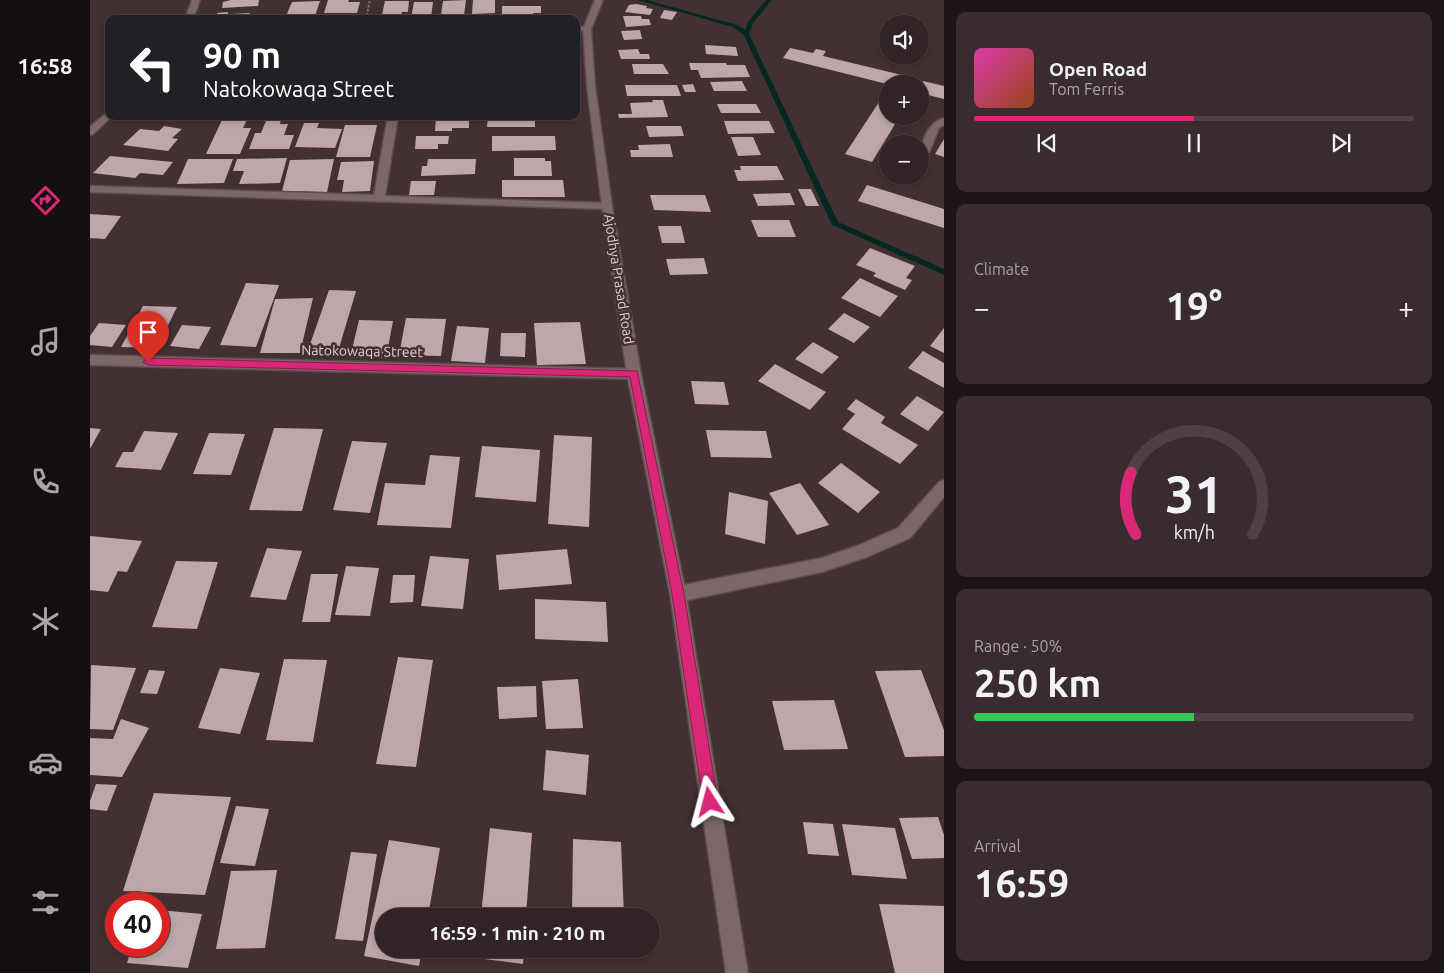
<!DOCTYPE html>
<meta charset="utf-8">
<style>
:root{--surface:#322426;--page:#3a2c2e;--text:#f1f3f6;--muted:#a8a4a7;--line:#4d4143;--accent:#db2777}
body{margin:0;font-family:Ubuntu,sans-serif;background:var(--page);color:var(--text);height:100vh;display:flex;flex-direction:column;font-size:19px;white-space:nowrap}
*{box-sizing:border-box;margin:0}
p{font-size:16px;color:var(--muted)}
.icon{flex:none;width:28px;height:28px;fill:none;stroke:currentColor;stroke-width:2;stroke-linecap:round;stroke-linejoin:round}
.map{position:relative;flex:1;overflow:hidden}
.panel{display:flex;flex-direction:column;gap:12px;padding:12px;background:#1c1415;width:500px}
.panel>*{flex:none}
.hud{position:absolute;left:15px;top:15px;width:475px;height:105px;border-radius:10px;box-shadow:0 2px 8px #0003,0 0 0 1px var(--line);background:#202124;color:#fff;overflow:hidden}
.buttons{position:absolute;left:789px;top:15px;display:grid;gap:10px}
.buttons a{display:grid;place-items:center;width:50px;height:50px;border-radius:50%;background:var(--surface);box-shadow:0 2px 8px #0003,0 0 0 1px var(--line);font-size:25px}
.speed{position:absolute;left:15px;top:892px;display:flex;gap:10px;font-size:25px;font-weight:700;text-align:center}
.speed>*{display:grid;place-content:center;width:65px;height:65px;border-radius:50%;background:var(--surface);box-shadow:0 2px 8px #0003,0 0 0 1px var(--line);line-height:1}
.speed .limit{border:8px solid #d22;background:#fff;color:#111}
.pin{position:absolute;display:grid;place-items:center;width:42px;height:42px;color:#fff;margin:-51px -21px;border-radius:50% 50% 50% 0;rotate:-45deg;box-shadow:0 0 5px #0007}
.pin .icon{rotate:45deg}
.me{position:absolute;width:55px;margin:-28px;rotate:351deg;stroke-linejoin:round;filter:drop-shadow(0 0 4px #0008)}
.turn{display:flex;align-items:center;gap:18px;height:105px;padding:0 15px;font-size:22px}
.turn .icon{width:65px;height:65px;stroke-width:2.5}
.turn b{display:block;font-size:35px;line-height:42px}
.big{font-size:38px;font-weight:600;line-height:1.1}
.panel .tile{flex:1;display:flex;flex-direction:column;justify-content:center;gap:8px;min-width:0;padding:0 18px;border-radius:10px;background:var(--page)}
.panel .dial{align-items:center;gap:0}
.dial svg{height:130px;overflow:visible;fill:none;stroke:var(--line);stroke-width:7;stroke-linecap:round;text-anchor:middle}
.dial text{fill:var(--text);stroke:none}
.song{display:flex;align-items:center;gap:15px}
.cover{width:60px;height:60px;border-radius:8px;background:linear-gradient(135deg,hsl(320 70% 55%),hsl(20 70% 35%))}
.played{height:5px;border-radius:2px;background:linear-gradient(90deg,var(--accent) 50%,var(--line) 50%)}
.keys{display:flex;justify-content:space-around;direction:ltr}
.heat{display:flex;justify-content:space-between;align-items:center;font-size:28px;direction:ltr}
.charge{height:8px;border-radius:4px;background:linear-gradient(90deg,#34c759 50%,var(--line) 0)}
.trip{position:absolute;left:285px;top:908px;width:285px;height:50px;border-radius:25px;background:var(--surface);box-shadow:0 2px 8px #0003,0 0 0 1px var(--line);font-weight:600;line-height:50px;text-align:center}
main{display:flex;flex:1;min-height:0}
.menu{display:flex;flex-direction:column;width:90px;justify-content:space-around;align-items:center;background:#140e0f;color:var(--muted)}
.menu .icon{width:35px;height:35px}
.menu .on{color:var(--accent)}
.menu b{font-size:22px;color:var(--text)}
.map>svg:first-child{display:block}
</style>
<main>
<nav class="menu">
<b>16:58</b>
<svg class="icon on" aria-label="directions" viewBox="0 0 24 24"><path d="M12 3l9 9-9 9-9-9zM9 14v-3h6M13 9l2 2-2 2"/></svg>
<svg class="icon" aria-label="music" viewBox="0 0 24 24"><path d="M9 18V5l10-2v13"/><circle cx="6" cy="18" r="3"/><circle cx="16" cy="16" r="3"/></svg>
<svg class="icon" aria-label="phone" viewBox="0 0 24 24"><path d="M5 4h4l2 5-3 2q2 4 5 5l2-3 5 2v4C11 20 4 13 5 4z"/></svg>
<svg class="icon" aria-label="climate" viewBox="0 0 24 24"><path d="M12 3v18M4 7l16 10M4 17L20 7"/></svg>
<svg class="icon" aria-label="car" viewBox="0 0 24 24"><path d="M5 17H2v-5l4-1 3-4h7l3 4 3 1v5h-3M9 17h6M6 11h13"/><circle cx="7" cy="17" r="2"/><circle cx="17" cy="17" r="2"/></svg>
<svg class="icon" aria-label="filters" viewBox="0 0 24 24"><path d="M4 7h16M4 17h16"/><circle cx="9" cy="7" r="2"/><circle cx="15" cy="17" r="2"/></svg>
</nav>
<div class="map">
<svg width="854" height="973" viewBox="0 0 854 973">
<rect width="100%" height="100%" fill="#433032"/>
<g fill="none" stroke-linecap="round" stroke-linejoin="round">
<path fill="#032821" fill-rule="evenodd" d="M548 0H557L647 25 655 30 658 22 676 0H682L663 23 659 34 748 222 854 269V275L742 225 654 35 643 27Z"/>
</g>
<path fill="#bfa7a9" d="M141 0H169L168 6 132 8 133 2Z
M238 0H259L258 2H270L267 13H234Z
M376 0 374 15H351L353 1Z
M383 0H405V13L382 14Z
M230 1 225 16H196L202 2Z
M295 1H319L318 12H312L311 17 306 19H291Z
M324 2H343L341 18H321Z
M546 4 557 6 556 8 563 9 560 15 535 12 539 5Z
M412 6H451V13H443V15L412 16Z
M574 10 587 12 582 20 570 18Z
M138 12V17L127 19V13Z
M160 13 158 19H138L140 14Z
M533 16H551L552 19H559L561 25 536 27Z
M550 30 552 39 534 40 531 31Z
M615 45 646 47 648 56 616 54Z
M700 48 723 53 726 49 736 51 733 56 816 76 812 84H797L693 58Z
M548 49 550 54H559L560 59H531L528 50Z
M599 63H636L637 65H655L660 77 611 78 608 70H601Z
M542 64H573L579 74H544Z
M652 81 657 91H624L620 82Z
M833 81 854 86V99L830 93V87Z
M603 84 606 92H595L592 85Z
M535 85H587L591 96H537Z
M791 99 798 101V116H810L782 162 755 154Z
M562 100H573L578 117 529 118 528 114H542L540 103 563 102Z
M627 104H666L671 113H631Z
M346 116H379V128H362V131H345Z
M398 116H445V127H397Z
M132 120H157L153 128H161L150 154H116Z
M191 120 190 124H198L194 135H204L199 149H159L165 133H171L176 121Z
M634 121H679L685 133 638 134Z
M214 123H229L227 128 252 129 245 148 205 147Z
M255 125H287L280 157H246Z
M74 126 92 129 82 138 88 139 78 151 33 145 50 129 69 131Z
M556 126H591L594 136 559 137Z
M326 136H359L358 144H348V149H325Z
M402 136H465L466 150 402 151Z
M641 137H663L671 155 648 156Z
M854 139V157L845 154Z
M580 144 583 157H541L540 150H549L548 145Z
M20 156 83 162 73 175 50 173 45 178 3 173Z
M197 158 190 183 149 184 154 171H143L147 159Z
M424 158H455V161H461L462 176H424Z
M98 159H143L134 183 87 184Z
M244 159 237 192 192 191 200 160Z
M338 159H386L385 174 331 176 332 166H337Z
M284 161 280 191 252 192 254 180H247L251 162Z
M650 166H687L694 180 648 181 644 170H651Z
M412 180H473L475 197H412Z
M321 181H346L344 195H319Z
M777 185 854 209V228L768 201Z
M708 189H721L729 206H716Z
M700 193 705 205 668 206 663 194Z
M560 195H615L621 212 564 210Z
M0 214 31 216 15 239 0 238Z
M661 220H699L706 237H668Z
M568 226H591L595 243H572Z
M780 248 825 266 816 278 822 280 815 290 783 276 786 273 766 265Z
M614 258 618 274 580 275 576 259Z
M770 278 808 296 790 317 751 298Z
M156 283 189 285 166 347 130 345Z
M239 290 266 291 247 355 217 353Z
M223 298 210 353H170L185 299Z
M53 306 87 307 67 348 31 347Z
M754 313 780 327 764 343 738 329Z
M316 318 356 319 351 356 309 355Z
M269 320 303 321 296 358H260Z
M490 322 496 364 447 365 444 323Z
M9 323 36 325 22 347 0 345V336Z
M92 325 121 327 109 349 80 346Z
M367 326 399 328 395 363 361 361Z
M854 328V353L840 346Z
M411 333H436L435 357 410 356Z
M723 342 749 357 732 374 705 359Z
M833 351 854 363V388L818 368Z
M685 364 736 392 720 410 668 381Z
M601 381 634 382 639 405 605 404Z
M827 396 854 412 838 431 810 414Z
M766 399 795 417 791 423 828 445 810 464 752 429 765 414 757 409Z
M0 428 11 429 0 449Z
M184 428 233 429 212 511 159 510Z
M616 430 676 431 682 458 621 457Z
M54 431 88 433 71 470 25 467 33 452H43Z
M119 433 155 434 141 475 103 474Z
M464 435 502 437 499 527 458 524Z
M262 441 297 443 280 513 243 510Z
M392 446 450 450 446 502 385 497Z
M340 455 370 457 361 528 287 525 295 483 335 485Z
M751 463 790 492 768 513 728 483Z
M710 483 739 525 707 535 679 493Z
M639 492 678 501 675 544 635 534Z
M0 536 52 541 37 572 28 571 18 592 0 590Z
M177 548 212 551 196 600 160 597Z
M477 549 482 584 409 590 406 555Z
M340 556 379 559 373 609 331 606Z
M86 561 128 562 107 629 62 627Z
M256 566 289 568 280 616 245 615Z
M221 574H248L240 622H212Z
M303 575H325L323 602 300 603Z
M445 599 516 602 518 642 445 639Z
M308 657 343 660 326 767 286 764Z
M194 659 237 660 223 742 176 740Z
M1 665 46 668 23 730 0 729Z
M130 668 170 673 150 734 108 728Z
M59 670 75 671 67 694 50 693Z
M831 670 854 730V756L815 757 785 671Z
M488 679 493 728 456 729 452 681Z
M446 686 447 717 409 719 407 687Z
M744 700 758 749 694 750 682 701Z
M31 719 59 728 32 777 0 775V738L23 739Z
M456 750 499 755 496 795 453 790Z
M6 784 27 785 17 811 0 809V801Z
M64 793 141 797 115 895 33 891Z
M146 806 179 809 165 866 130 863Z
M848 817 854 835V858L822 859 809 818Z
M713 822 743 824 749 856 718 854Z
M752 824 805 828 817 879 762 875Z
M400 828 442 833 436 916H391Z
M483 839 531 842 534 916H482Z
M299 840 350 848 338 916H294V949H332L329 966 274 956Z
M261 852 287 854 273 941 245 939Z
M187 870 175 948 126 949 141 871Z
M789 904 854 906V973H805Z
M69 910 112 914 98 968 37 963 42 946H69Z
M387 949H434L433 964 386 958Z"/>
<g fill="none" stroke-linecap="round" stroke-linejoin="round">
<defs>
<path id="lane" d="M854 118V125L849 128 835 163 830 166C830 148 834 124 854 118Z
M830 176 829 179 825 180 820 177Z"/>
<path id="street" d="M486 27H497L501 29 497 31H486Z
M298 116H308L295 196 517 203 522 206 517 209 0 192V186L284 195Z
M0 355 544 369 549 371 551 374 549 377 544 379 0 365Z
M854 480V497L820 538 777 557 732 572 588 602 582 599 580 594 582 589 588 586 732 558 767 546 808 528 849 482Z"/>
<path id="secondary" d="M102 0H110L103 19H95Z
M505 0H513L501 29 505 86 522 206 551 374 596 594 658 973H636L580 594 537 374 512 206 497 86 493 29Z
M19 111V116H22L3 134 0 135V127Z"/>
</defs>
<use href="#lane" stroke="#5b4c4e" stroke-width="3"/>
<use href="#street" stroke="#5b4c4e" stroke-width="3"/>
<use href="#secondary" stroke="#5b4c4e" stroke-width="3"/>
<path stroke="#8c7c7e" stroke-width="2" stroke-dasharray="2 2" stroke-linecap="butt" d="M276 19 280 0"/>
<use href="#lane" fill="#7d6769" fill-rule="evenodd"/>
<use href="#street" fill="#7d6769" fill-rule="evenodd"/>
<use href="#secondary" fill="#7d6769" fill-rule="evenodd"/>
</g>
<path fill="#db2777" stroke="#8e194d" d="M58 358 547 371 594 594 628 802 626 808 620 810 615 808 613 802 582 594 540 377 58 365 53 362Z"/>
<g text-anchor="middle" dominant-baseline="central" stroke-width="5" stroke-linejoin="round" paint-order="stroke">
<g font-size="14" fill="#ddd1d2" stroke="#433032">
<text transform="translate(529 279) rotate(81)">Ajodhya Prasad Road</text>
<text transform="translate(272 351) rotate(1)">Natokowaqa Street</text>
</g>
</g>
</svg>
<div class="buttons">
<a><svg class="icon" aria-label="sound" viewBox="0 0 24 24"><path d="M4 9h4l5-4v14l-5-4H4zM17 9q2 3 0 6"/></svg></a>
<a>+</a>
<a>−</a>
</div>
<div class="speed"><div class="limit">40</div></div>
<div class="pin" style="left:58px;top:362px;background:#d93025"><svg class="icon" aria-label="arrive" viewBox="0 0 24 24"><path d="M6 21V4h12l-3 4 3 4H6"/></svg></div>
<svg class="me" style="left:620px;top:802px" viewBox="-20 -20 40 40"><path d="M0-17L14 15 0 8-14 15z" fill="#db2777" stroke="#fff" stroke-width="4"/></svg>
<div class="trip">16:59 · 1 min · 210 m</div>
<div class="hud">
<div class="turn"><svg class="icon" aria-label="left" viewBox="0 0 24 24"><path d="M17 20v-9H6M10 6l-5 5 5 5"/></svg><div><b>90 m</b>Natokowaqa Street</div></div>
</div>
</div>
<section class="panel">
<div class="tile">
<div class="song"><i class="cover"></i><div><b>Open Road</b><p>Tom Ferris</p></div></div>
<div class="played"></div>
<div class="keys"><svg class="icon" aria-label="previous" viewBox="0 0 24 24"><path d="M18 5L8 12l10 7zM5 5v14"/></svg><svg class="icon" aria-label="pause" viewBox="0 0 24 24"><path d="M8 5v14M16 5v14"/></svg><svg class="icon" aria-label="next" viewBox="0 0 24 24"><path d="M6 5l10 7-10 7zM19 5v14"/></svg></div>
</div>
<div class="tile"><p>Climate</p>
<div class="heat"><a>−</a><b class="big">19°</b><a>+</a></div>
</div>
<div class="tile dial"><svg viewBox="0 0 100 80">
<path d="M14 69A42 42 0 1 1 86 69"/>
<path d="M14 69A42 42 0 0 1 11 31" stroke="#db2777"/>
<text x="50" y="56" font-size="32" font-weight="700">31</text>
<text x="50" y="72" font-size="11">km/h</text>
</svg></div>
<div class="tile"><p>Range · 50%</p><b class="big">250 km</b><div class="charge"></div></div>
<div class="tile"><p>Arrival</p><b class="big">16:59</b></div>
</section>
</main>
